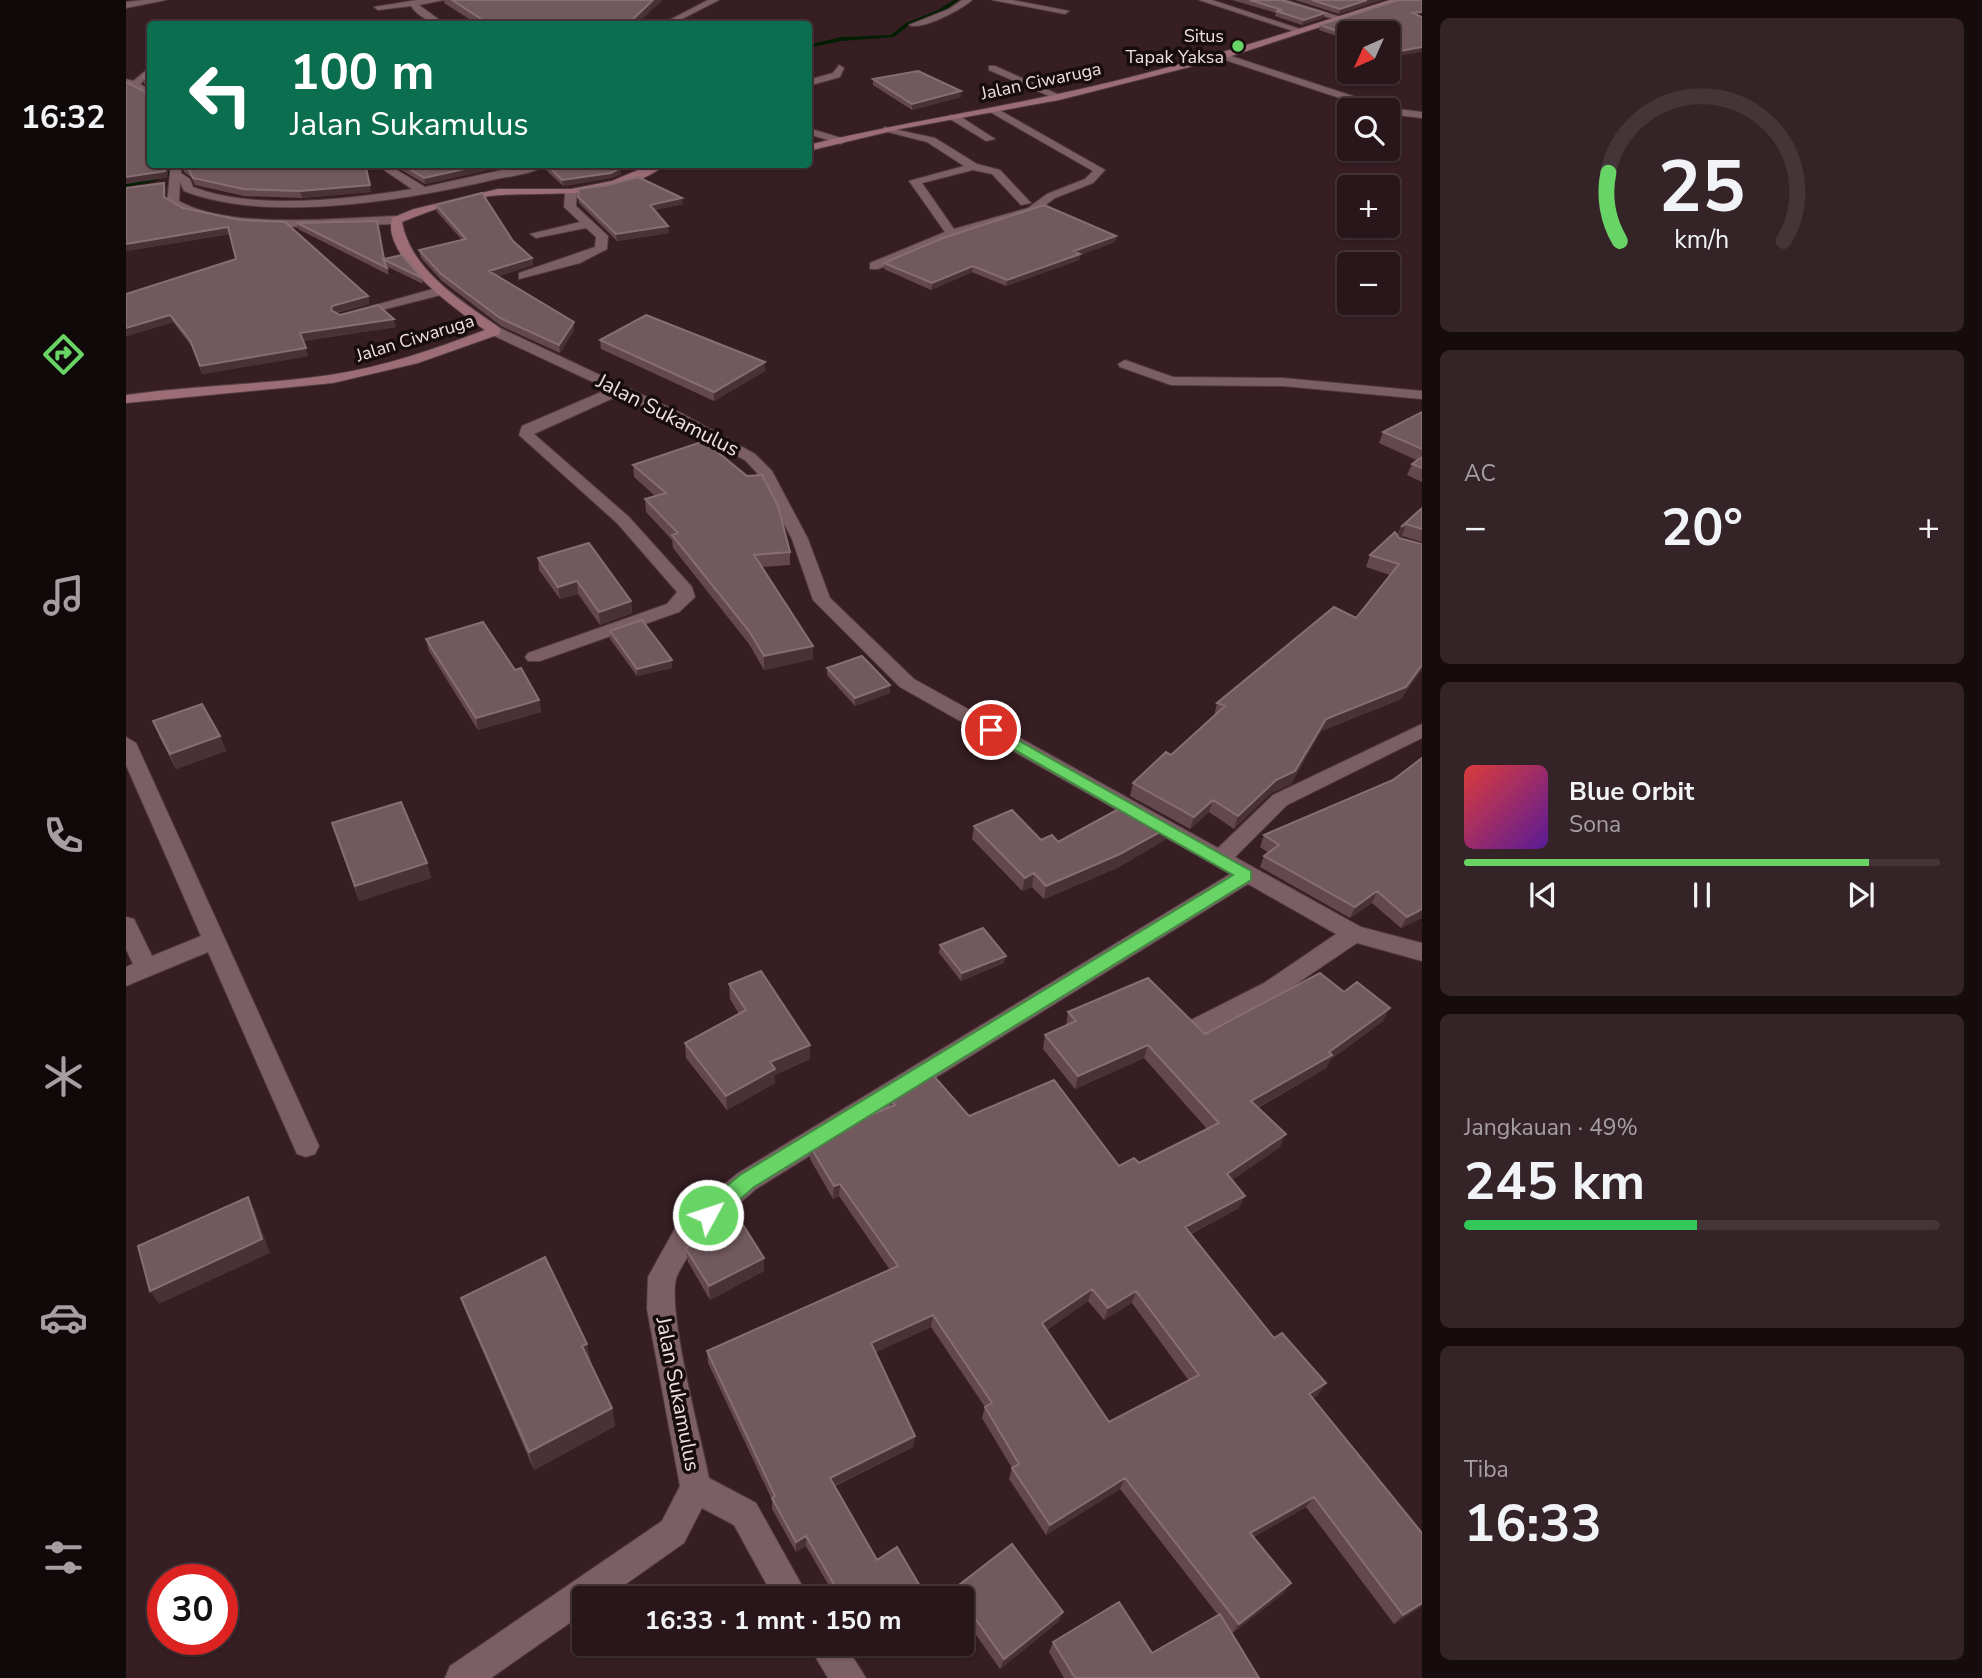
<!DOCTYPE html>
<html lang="id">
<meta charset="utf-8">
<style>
:root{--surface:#28161a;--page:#342327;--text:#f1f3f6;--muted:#a59fa2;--line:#443539;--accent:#67d465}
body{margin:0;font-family:"Nunito Sans",sans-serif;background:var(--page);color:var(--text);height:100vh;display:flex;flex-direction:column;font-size:26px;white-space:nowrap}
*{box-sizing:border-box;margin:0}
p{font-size:23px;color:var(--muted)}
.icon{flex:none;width:38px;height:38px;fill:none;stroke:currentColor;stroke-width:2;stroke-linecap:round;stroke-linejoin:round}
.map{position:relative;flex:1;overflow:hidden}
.side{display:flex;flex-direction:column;gap:18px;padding:18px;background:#160c0e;width:560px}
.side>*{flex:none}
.guide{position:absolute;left:21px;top:21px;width:665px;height:147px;border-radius:7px;box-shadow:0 2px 5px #0004,0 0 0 2px var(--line);background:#0b6e4f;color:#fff;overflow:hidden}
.needle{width:46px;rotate:225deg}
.tools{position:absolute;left:1211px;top:21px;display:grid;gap:14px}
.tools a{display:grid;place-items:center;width:63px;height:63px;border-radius:7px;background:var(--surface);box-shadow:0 2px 5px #0004,0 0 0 2px var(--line);font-size:35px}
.speed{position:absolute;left:21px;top:1564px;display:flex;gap:14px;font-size:35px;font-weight:700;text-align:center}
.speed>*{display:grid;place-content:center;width:91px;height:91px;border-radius:50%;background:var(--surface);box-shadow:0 2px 5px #0004,0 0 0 2px var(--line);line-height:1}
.speed .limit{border:10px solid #d22;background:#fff;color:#111}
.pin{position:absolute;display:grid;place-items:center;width:60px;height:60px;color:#fff;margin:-30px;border:4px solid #fff;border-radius:50%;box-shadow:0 2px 7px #0007}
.me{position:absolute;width:77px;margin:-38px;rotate:50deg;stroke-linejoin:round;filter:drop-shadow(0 0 5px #0008)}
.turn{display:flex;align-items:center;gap:24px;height:147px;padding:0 28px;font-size:32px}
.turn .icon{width:91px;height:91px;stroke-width:2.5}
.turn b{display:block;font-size:49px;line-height:60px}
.big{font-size:52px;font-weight:700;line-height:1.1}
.side .card{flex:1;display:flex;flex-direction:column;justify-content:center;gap:10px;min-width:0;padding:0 24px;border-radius:10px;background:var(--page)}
.side .dial{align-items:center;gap:0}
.dial svg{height:182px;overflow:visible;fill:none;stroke:var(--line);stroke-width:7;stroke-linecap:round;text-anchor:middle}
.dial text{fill:var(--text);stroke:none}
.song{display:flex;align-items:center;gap:21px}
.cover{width:84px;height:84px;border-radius:10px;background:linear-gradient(135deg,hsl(0 70% 55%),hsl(270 70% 35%))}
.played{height:7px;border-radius:4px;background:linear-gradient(90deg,var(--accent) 85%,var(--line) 85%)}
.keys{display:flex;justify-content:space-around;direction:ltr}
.heat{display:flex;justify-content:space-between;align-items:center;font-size:38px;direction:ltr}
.charge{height:10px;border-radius:5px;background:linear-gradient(90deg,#34c759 49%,var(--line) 0)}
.trip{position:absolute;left:446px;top:1586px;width:402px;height:70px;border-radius:7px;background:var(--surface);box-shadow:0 2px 5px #0004,0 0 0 2px var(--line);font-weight:700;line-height:70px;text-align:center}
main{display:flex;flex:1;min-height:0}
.dock{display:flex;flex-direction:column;width:126px;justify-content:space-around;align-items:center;background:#10090a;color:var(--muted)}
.dock .icon{width:49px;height:49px}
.dock .active{color:var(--accent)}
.dock b{font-size:32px;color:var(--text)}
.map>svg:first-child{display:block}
</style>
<main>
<nav class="dock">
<b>16:32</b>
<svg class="icon active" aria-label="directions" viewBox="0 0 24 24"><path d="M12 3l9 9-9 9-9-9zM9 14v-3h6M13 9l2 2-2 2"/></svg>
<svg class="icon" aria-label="music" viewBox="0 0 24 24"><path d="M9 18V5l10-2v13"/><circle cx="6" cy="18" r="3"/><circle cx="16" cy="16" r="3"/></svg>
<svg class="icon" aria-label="phone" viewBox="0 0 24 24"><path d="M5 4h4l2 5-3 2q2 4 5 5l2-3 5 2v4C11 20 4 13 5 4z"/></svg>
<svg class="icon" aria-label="climate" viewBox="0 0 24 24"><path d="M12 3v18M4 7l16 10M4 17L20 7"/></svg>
<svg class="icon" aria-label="car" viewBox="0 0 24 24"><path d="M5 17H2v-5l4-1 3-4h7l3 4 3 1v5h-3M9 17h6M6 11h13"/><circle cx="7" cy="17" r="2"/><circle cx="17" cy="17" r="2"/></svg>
<svg class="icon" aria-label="filters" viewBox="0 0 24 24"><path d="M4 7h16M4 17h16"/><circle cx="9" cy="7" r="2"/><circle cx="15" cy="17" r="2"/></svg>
</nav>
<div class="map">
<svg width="1296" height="1678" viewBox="0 0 1296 1678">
<rect width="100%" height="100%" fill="#361e23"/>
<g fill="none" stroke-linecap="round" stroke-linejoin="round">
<path fill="#021e02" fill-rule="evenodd" d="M828 0H833L816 12 783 25 768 37 715 41 682 48V45L715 37 765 35 780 23 812 10Z
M58 164H68L30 181 0 187V183L26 178Z"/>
<defs>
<path id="lane" d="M863 66H869L938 97 930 99 863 70Z
M24 67V75L12 86H6V82Z
M824 115H832L869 139 860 141 824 119Z
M445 189 451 192 450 206 482 236 481 249 454 263 393 279V273L469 247 470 237 460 228 410 238 404 234 454 222 438 207 439 192Z"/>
<path id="street" d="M18 0H40L0 8V2Z
M291 0H318L293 5 319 24C307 24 292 17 285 6L252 10 248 7Z
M582 0H593L546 24H536Z
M836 0H846C835 10 795 31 783 25L823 9Z
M866 0H886L943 11 939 14Z
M1073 0H1086L1177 30 1170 32Z
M1147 0H1160L1218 18 1211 20Z
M1096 53 1263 108 1296 112V118L1262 114V110H1250L1093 58Z
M713 65 718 68 714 77 682 86V80L707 73Z
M0 79 12 82 24 91V98L0 85Z
M868 107 979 170 967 183 929 198 910 212 825 238 752 269H744V263L819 232 783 181 838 166 801 142 758 131V127L809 138 851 164 874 170 905 203 895 205 866 174 847 170 796 183 828 229 902 208 921 194 959 179 967 171 864 112Z
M682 128 719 139 720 141 715 144 682 134Z
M45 164H55V173L64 179 67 187C128 211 223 199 286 189L249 164H261L299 187 403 164H423C408 174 384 176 366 180 281 200 142 224 58 191L54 182 53 201C104 230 211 218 270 216L276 220 270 224C219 225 78 237 41 202Z
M314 287 320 291 319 294 228 317 221 313Z
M364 328H374L553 412 629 454 646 471 682 539 704 598 788 679 1092 848 1147 795 1296 724V738L1161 805 1109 857 1235 927 1296 943V961L1231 943 1154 995 1079 1035 1071 1038 1063 1035 1059 1028 1063 1021 1138 983 1210 934 1122 884 630 1189C600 1216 568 1239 551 1276 539 1305 576 1441 583 1478L630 1503 683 1598H648L608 1525 576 1508 558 1543 480 1598H458V1613L365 1678H319L324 1666 536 1521 554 1486 521 1309 522 1277 552 1223 612 1173 1104 874 774 687 687 600 666 539 631 473 619 460 494 395 408 434 503 517 566 587 569 597 553 612 414 661H402L399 657 402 653 541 604 551 592 491 523 393 435 396 426 482 389 364 334Z
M999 360 1047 377 1157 378 1296 391V399L1157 386 1045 385 994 367 992 364Z
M0 737 10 743 193 1146 189 1154 180 1157 171 1154 82 952 0 986V967L7 964 0 949V917L8 919 26 956 75 936 0 765Z
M681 1643H718L740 1678H702Z"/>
<path id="secondary" d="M1264 0H1277L1099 58 933 100 774 129 682 151V145C765 125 849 112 932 94 1045 70 1155 35 1264 0Z
M526 164H541C493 200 431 192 375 195 343 197 305 210 276 222 285 271 336 301 374 328V334L292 363 207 383 0 403V395C68 385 136 385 204 375 257 367 309 349 359 330 331 310 255 257 266 218L288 209 372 189H445L486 181Z"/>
</defs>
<use href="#lane" stroke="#503b3f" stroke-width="2"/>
<use href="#street" stroke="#503b3f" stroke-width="2"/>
<use href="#secondary" stroke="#503b3f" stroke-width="2"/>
<use href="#lane" fill="#7c5f65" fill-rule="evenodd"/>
<use href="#street" fill="#7c5f65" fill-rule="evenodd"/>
<use href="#secondary" fill="#9c6d77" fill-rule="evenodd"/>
</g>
<path fill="#63494e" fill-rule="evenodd" d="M318 0H536L511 24H351L318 3Z
M1106 0H1155L1197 18 1176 25 1149 16 1150 13Z
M1169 0H1255L1213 14Z
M1296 0 1272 56 1262 53V33H1223V40L1193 30 1194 25Z
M24 68 41 178 23 94 24 88 18 84 17 77Z
M747 79 835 91V97L786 110 747 85Z
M272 164H389L299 184 272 168Z
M419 164H486L494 168 495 174 485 178 437 186 419 169Z
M56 165 245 192 176 198 118 196 69 185 65 177 58 172Z
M38 183 40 190V198L57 208 242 296 243 304 210 313 214 315 270 327 177 341 182 356 76 374 67 348 47 322 1 336 0 335V294L110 259 104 234 0 251Z
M452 197 557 204 528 210 543 233 491 241 453 203Z
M310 205 387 241 406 258 407 265 372 276 448 322V330L434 353 375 326 316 281 295 258 293 250 336 240 311 212Z
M171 223 258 259 296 278 297 284 260 266 263 275 172 229Z
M990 236 989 242 954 255 953 260 880 286 846 272 805 290 758 269V263Z
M474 340 639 362V371L588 401 475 349Z
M1296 412V482L1281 475 1286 464 1290 460 1253 443 1257 432Z
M507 465 664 552V565L636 567 687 659 638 670 623 644 547 548 546 540 520 512 519 499 529 496 508 477Z
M1296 508V542L1276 536 1272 538 1275 699 1195 731 1165 784 1145 793 1108 829 1083 812 1064 829 1004 796 1007 783 1045 755 1088 716 1091 703 1230 618 1264 575 1240 567 1244 555 1271 536 1275 527Z
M412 558 505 601 506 613 474 625 452 594 434 599 413 570Z
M484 631 546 660V668L511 676 484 639Z
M300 639 413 700 415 712 352 730 303 651Z
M701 668 764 685V693L729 706 701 675Z
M27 721 94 736 100 751 50 769 33 736Z
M1267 780 1296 918 1275 928 1246 903 1224 918 1134 867 1138 856 1143 853 1134 847 1138 835Z
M206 823 301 863 305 878 233 901Z
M848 826 915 840 932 842 1039 840 991 868 918 899 906 887 896 891 846 839Z
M814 945 878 963 835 981 813 953Z
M603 984 684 1045V1059L649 1075V1083L601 1110 560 1058 559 1043 613 1014 604 999Z
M942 1012 1079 1034 1257 1021 1204 1060 1200 1068 1132 1108 1154 1147 1106 1180 1113 1208 1065 1234 1192 1395 1186 1399 1296 1606 1268 1624 1180 1507 1128 1537 1158 1593 1106 1633 1133 1678H938L923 1652 927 1642 1026 1653 1092 1615 994 1489 920 1535 883 1479 886 1468 856 1418 859 1407 805 1327 750 1352 789 1436 787 1447 709 1486 751 1560 801 1598H710L680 1546 670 1552 646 1509V1500L582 1363 581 1351 764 1270 713 1196 707 1199 684 1159V1146L763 1107 764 1099 843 1116 993 1166 1013 1163 1081 1129 1018 1058 949 1089 917 1049 919 1035 940 1026ZM962 1301 978 1320 1006 1303 1063 1381 983 1422 921 1330Z
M560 1249 638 1271 584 1300 562 1262Z
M335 1298 465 1363H464L486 1408 489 1426 408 1470 342 1317Z
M829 1588 937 1612 932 1622 874 1669 836 1615V1598H826Z"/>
<path fill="#4a3136" d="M527 0H536L511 24H502Z
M1241 0H1255L1213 14 1214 9Z
M1199 13 1197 18 1176 25 1178 20Z
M1296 47V52L1272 56 1274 51Z
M835 91V97L786 110V104Z
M40 164H44L41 178 0 184V177Z
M361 164H389L299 184 298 178Z
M494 168 495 174 485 178 437 186 436 180Z
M38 183 40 190V204L38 197Z
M244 185 245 192 176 198 174 191Z
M556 198 557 204 524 211V205Z
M542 226 543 233 491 241 490 234Z
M102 227 104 234 0 251V244Z
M990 236 989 242 954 255 953 260 880 286 881 280 948 251Z
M406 258 407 265 364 279 363 271Z
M847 266 846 272 805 290 806 283Z
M242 296 243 304 207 313 205 310 206 306Z
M44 315 47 322 1 336 0 328Z
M268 319 270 327 176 341 174 333Z
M448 322V330L434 353 433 345Z
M180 348 182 356 76 374 74 366Z
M639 362V371L588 401V392Z
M1280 524 1276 536 1271 539 1275 527Z
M451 581 452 594 434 599 432 587Z
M505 601 506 613 474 625 473 612Z
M687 646V659L638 670V656Z
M546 660V668L511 676V669Z
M1296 665V670L1275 699 1195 731 1165 784 1145 793 1108 829 1112 816 1200 719Z
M764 685V693L729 706V698Z
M413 700 415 712 352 730 350 718Z
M94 736 100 751 50 769 44 754Z
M1087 800 1083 812 1064 829 1068 817Z
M1043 827 1039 840 991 868 918 899 920 886Z
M301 863 305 878 233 901 229 886Z
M908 873 906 887 896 891 899 878Z
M1251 891 1246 903 1224 918 1229 907Z
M1296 909V918L1275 928 1281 917Z
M880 956 878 963 835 981 836 973Z
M1264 1008 1257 1021 1204 1060 1200 1068 1120 1114 1125 1101 1203 1052Z
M684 1045V1059L649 1075V1083L601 1110 600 1096 644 1062Z
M1022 1045 1018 1058 949 1089 952 1076Z
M1160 1134 1154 1147 1095 1187 1101 1174Z
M714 1184 713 1196 707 1199 708 1186Z
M1119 1196 1113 1208 1054 1239 1059 1227Z
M122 1197 129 1211 144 1253 33 1304 24 1291Z
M638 1258V1271L584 1300 583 1286Z
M966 1289 962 1301 913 1335 916 1323Z
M1010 1291 1006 1303 978 1320 982 1308Z
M807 1315 805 1327 744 1355 745 1343Z
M461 1344 465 1363 460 1365 456 1346Z
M1200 1383 1192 1395 1176 1406 1183 1394Z
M486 1408 489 1426 408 1470 403 1452Z
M789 1436 787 1447 703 1488 704 1478Z
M999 1478 994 1489 920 1535 924 1525Z
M1188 1497 1180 1507 1117 1543 1124 1533Z
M680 1536V1546L670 1552V1542Z
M1165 1583 1158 1593 1106 1634 1113 1624Z
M1296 1603V1606L1268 1624 1277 1615Z
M937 1612 932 1622 874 1669 878 1659Z
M741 1643H749L740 1650Z"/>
<path fill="#72595e" stroke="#866e73" stroke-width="2" fill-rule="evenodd" d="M326 0H527L502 24H363Z
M1124 0H1155L1199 13 1178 20 1150 11 1156 10Z
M1186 0H1241L1214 9Z
M1272 0H1296V12L1287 13 1296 17V47L1274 51 1262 47V33H1223V35L1194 25Z
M24 68V84L17 77Z
M792 71 835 91 786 104 747 79Z
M0 82 23 94 24 86V164H40L39 171 0 177Z
M234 164 240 168 244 185 174 191 117 189 67 178 63 170 56 165Z
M276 164H361L298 178Z
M420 164H486L494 168 485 173 436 180Z
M512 177 556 198 524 205 542 226 490 234 452 197 453 189 482 185Z
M38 183V197L57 208 114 220 159 222 242 296 206 306 205 310 214 315 252 305 268 319 174 333 180 348 74 366 64 340 44 315 0 328V294L110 259 102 227 0 244V188Z
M356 193 387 241 406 258 363 271 448 322 433 345 374 318 315 274 293 250 340 239 310 205Z
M918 205 990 236 948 251 954 254 881 280 847 266 806 283 758 263 817 238Z
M251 221 258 259 276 255 296 278 257 259 261 268 171 223Z
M520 315 639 362 588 392 474 340Z
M1296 412V449L1257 432Z
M578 441 621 476 636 475 652 506 664 552 628 555 687 646 638 656 623 631 546 535 552 533 519 499 540 493 507 465Z
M1296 457V468L1286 464Z
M1296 508V529L1280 524 1275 527Z
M1269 532 1273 538 1296 544V665L1280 687 1200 719 1169 771 1150 780 1112 816 1087 800 1068 817 1007 783 1040 752 1045 755 1099 706 1091 703 1208 607 1230 618 1273 564 1244 555Z
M463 543 505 601 473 612 451 581 432 587 412 558Z
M516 620 546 660 511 669 484 631Z
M357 622 389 670 395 668 413 700 350 718 300 639Z
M736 656 764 685 729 698 701 668Z
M76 704 94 736 44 754 27 721Z
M1296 758V909L1281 917 1251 891 1229 907 1138 856 1153 845 1138 835 1267 780Z
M275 802 301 863 229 886 206 823Z
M1002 804 1043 827 994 854 920 886 908 873 899 878 848 826 886 810 915 840 926 835 932 842Z
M857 928 880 956 836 973 814 945Z
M635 971 684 1045 644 1062 649 1069 600 1096 559 1043 620 1010 603 984Z
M1194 973 1218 992 1231 982 1264 1008 1203 1052 1206 1055 1125 1101 1160 1134 1101 1174 1119 1196 1059 1227 1148 1338 1156 1333 1200 1383 1183 1394 1296 1533V1603L1277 1615 1188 1497 1124 1533 1165 1583 1113 1624 999 1478 924 1525 886 1468 893 1464 859 1407 866 1403 807 1315 745 1343 789 1436 704 1478 751 1560 771 1547 801 1598H716L680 1536 670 1542 646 1498 649 1496 581 1351 772 1266 714 1184 708 1186 684 1146 715 1127 769 1105 764 1099 807 1075 843 1116 928 1080 993 1166 1008 1158 1013 1163 1093 1123 1022 1045 952 1076 919 1035 950 1021 942 1012 1022 978 1079 1034ZM966 1289 982 1308 1010 1291 1073 1375 983 1422 916 1323Z
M122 1197 136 1239 24 1291 12 1246Z
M607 1209 638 1258 583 1286 560 1249 581 1222Z
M419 1257 461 1344 456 1346 486 1408 403 1452 335 1298Z
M886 1544 937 1612 878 1659 836 1600V1598H835L829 1588Z
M993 1602 1026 1653 1094 1614 1133 1678H949L927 1642Z"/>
<path fill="#67d465" stroke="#438a42" stroke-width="2" d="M865 725 1125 871V880L628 1187 589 1221 582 1224 574 1221 571 1215 574 1208 614 1175 1107 875 859 733 857 730Z"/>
<circle fill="#67d465" stroke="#170c0e" stroke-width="2.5" cx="1112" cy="46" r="7"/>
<g text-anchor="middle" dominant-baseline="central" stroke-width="7" stroke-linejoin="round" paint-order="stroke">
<g font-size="18" fill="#f0dfe2" stroke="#170c0e" text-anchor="end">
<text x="1098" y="36">Situs<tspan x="1098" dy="21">Tapak Yaksa</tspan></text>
</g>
<g font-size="18" fill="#f0dfe2" stroke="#170c0e">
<text transform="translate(915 81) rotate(-12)">Jalan Ciwaruga</text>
<text transform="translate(289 338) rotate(-17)">Jalan Ciwaruga</text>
</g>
<g font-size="21" fill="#f0dfe2" stroke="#170c0e">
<text transform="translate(542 415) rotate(27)">Jalan Sukamulus</text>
<text transform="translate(552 1394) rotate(79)">Jalan Sukamulus</text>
</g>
</g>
</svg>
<div class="tools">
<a><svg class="needle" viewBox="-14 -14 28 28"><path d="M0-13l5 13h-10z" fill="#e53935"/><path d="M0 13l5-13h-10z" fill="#a59fa2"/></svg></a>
<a><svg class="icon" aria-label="search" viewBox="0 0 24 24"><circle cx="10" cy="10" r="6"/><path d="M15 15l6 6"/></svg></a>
<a>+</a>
<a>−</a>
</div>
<div class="speed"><div class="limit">30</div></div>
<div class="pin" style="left:865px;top:730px;background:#d93025"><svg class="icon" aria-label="arrive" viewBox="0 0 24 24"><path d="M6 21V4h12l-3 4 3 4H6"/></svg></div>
<svg class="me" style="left:582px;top:1215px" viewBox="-20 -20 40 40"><circle r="17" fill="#67d465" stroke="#fff" stroke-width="3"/><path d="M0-11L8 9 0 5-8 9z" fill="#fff"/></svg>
<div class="trip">16:33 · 1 mnt · 150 m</div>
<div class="guide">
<div class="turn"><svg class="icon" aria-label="left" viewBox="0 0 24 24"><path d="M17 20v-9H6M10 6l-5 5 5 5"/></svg><div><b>100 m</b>Jalan Sukamulus</div></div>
</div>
</div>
<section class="side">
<div class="card dial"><svg viewBox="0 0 100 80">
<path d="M14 69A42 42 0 1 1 86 69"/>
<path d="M14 69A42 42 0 0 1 9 39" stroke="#67d465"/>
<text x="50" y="56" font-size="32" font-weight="700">25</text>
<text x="50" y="72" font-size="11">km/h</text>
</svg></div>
<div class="card"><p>AC</p>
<div class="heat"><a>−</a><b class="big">20°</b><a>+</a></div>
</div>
<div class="card">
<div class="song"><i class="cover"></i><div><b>Blue Orbit</b><p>Sona</p></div></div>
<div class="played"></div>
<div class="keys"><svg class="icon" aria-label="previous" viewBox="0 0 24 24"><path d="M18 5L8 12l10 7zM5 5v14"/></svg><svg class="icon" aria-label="pause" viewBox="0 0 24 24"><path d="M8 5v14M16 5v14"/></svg><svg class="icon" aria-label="next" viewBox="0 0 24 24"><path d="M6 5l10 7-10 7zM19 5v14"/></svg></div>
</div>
<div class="card"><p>Jangkauan · 49%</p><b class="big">245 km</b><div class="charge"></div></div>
<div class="card"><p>Tiba</p><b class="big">16:33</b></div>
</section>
</main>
